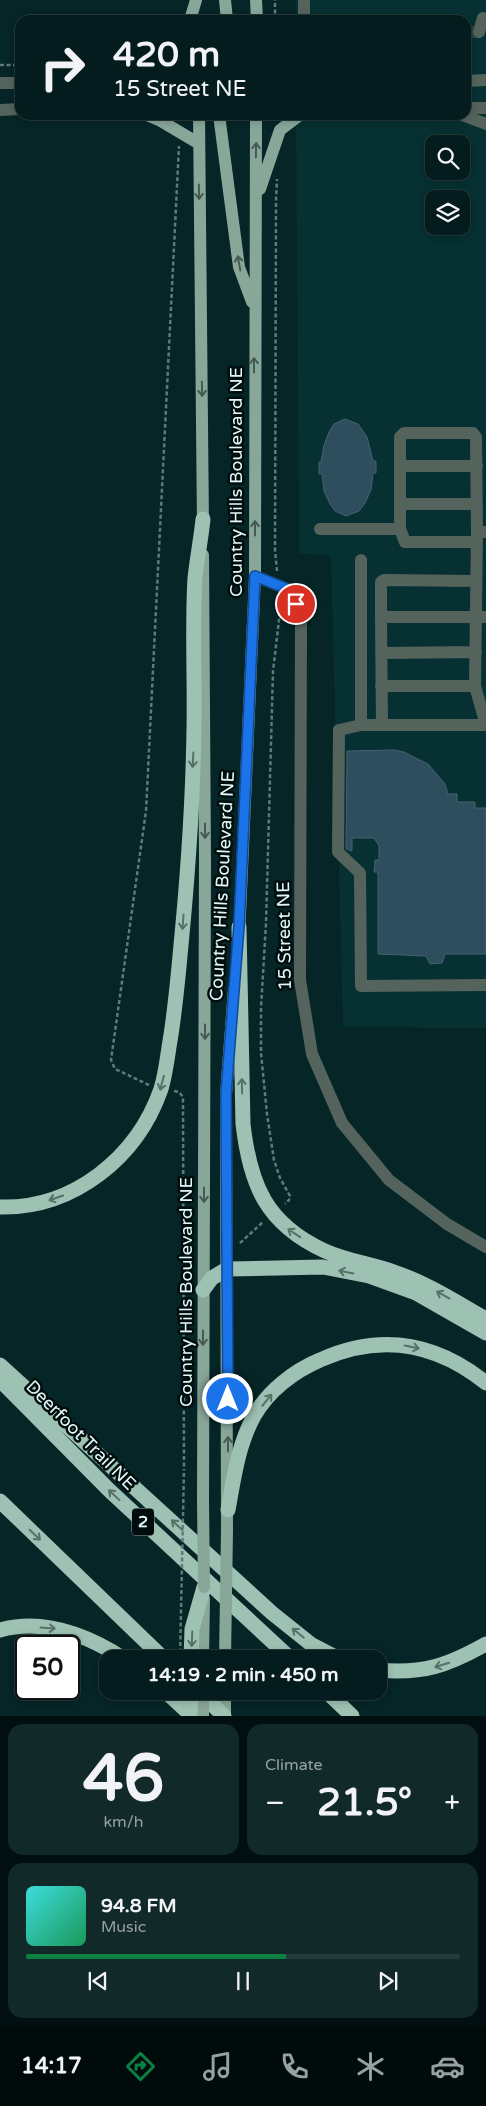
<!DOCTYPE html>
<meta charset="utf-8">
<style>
:root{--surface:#041c1d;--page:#12292a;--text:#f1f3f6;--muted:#97a1a4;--line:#253a3b;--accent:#0b8043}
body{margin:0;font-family:"Varela Round",sans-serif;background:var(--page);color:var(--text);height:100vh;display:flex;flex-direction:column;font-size:19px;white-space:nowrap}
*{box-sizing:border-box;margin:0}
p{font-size:16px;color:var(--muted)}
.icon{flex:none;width:28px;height:28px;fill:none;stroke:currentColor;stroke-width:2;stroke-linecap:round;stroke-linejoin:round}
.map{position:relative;height:1716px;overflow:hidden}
.details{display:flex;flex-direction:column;gap:8px;padding:8px;background:#020f10;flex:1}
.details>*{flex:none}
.guide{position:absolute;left:15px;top:15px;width:456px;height:105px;border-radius:15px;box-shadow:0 2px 8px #0003,0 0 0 1px var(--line);background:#041c1d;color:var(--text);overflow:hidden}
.controls{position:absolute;left:425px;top:135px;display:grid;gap:10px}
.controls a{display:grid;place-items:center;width:45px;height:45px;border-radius:10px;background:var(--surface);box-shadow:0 2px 8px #0003,0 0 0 1px var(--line);font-size:25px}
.speed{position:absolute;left:15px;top:1635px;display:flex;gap:10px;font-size:25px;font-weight:700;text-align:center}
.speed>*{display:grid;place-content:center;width:65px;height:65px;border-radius:50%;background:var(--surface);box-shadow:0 2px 8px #0003,0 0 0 1px var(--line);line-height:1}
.speed .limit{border:2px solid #111;border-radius:8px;background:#fff;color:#111}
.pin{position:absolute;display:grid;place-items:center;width:42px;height:42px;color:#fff;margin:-21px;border:2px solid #fff;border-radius:50%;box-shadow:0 1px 5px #0007}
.me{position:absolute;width:55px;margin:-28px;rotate:0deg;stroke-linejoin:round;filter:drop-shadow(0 0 4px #0008)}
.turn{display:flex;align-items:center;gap:18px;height:105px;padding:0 15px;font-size:22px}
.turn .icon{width:65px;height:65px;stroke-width:2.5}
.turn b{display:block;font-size:35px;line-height:42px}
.big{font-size:38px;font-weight:700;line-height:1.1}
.details .widget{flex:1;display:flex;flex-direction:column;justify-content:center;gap:8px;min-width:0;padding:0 18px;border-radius:15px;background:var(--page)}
.details .dial{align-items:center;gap:0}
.dial b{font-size:65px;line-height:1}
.song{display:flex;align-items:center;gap:15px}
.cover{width:60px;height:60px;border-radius:8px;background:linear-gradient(135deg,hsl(180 70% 55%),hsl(150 70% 35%))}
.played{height:5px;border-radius:2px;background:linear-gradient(90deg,var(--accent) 60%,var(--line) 60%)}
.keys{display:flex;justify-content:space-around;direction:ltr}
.heat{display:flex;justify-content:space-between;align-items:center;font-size:28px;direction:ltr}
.details .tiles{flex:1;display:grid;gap:8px;grid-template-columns:1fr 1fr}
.widget:last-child{grid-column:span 2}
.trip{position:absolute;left:99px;top:1650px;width:288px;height:50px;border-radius:15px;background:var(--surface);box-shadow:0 2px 8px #0003,0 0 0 1px var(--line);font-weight:700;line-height:50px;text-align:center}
.tab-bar{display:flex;height:80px;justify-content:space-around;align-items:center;background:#020b0c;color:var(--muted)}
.tab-bar .icon{width:35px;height:35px}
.tab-bar .selected{color:var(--accent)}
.tab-bar b{font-size:22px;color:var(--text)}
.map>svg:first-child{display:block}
</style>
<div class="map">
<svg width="486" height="1716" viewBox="0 0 486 1716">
<rect width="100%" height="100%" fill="#062527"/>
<path fill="#063031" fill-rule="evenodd" d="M296 0H486V1028L343 1027 331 556 299 553 296 115H466V20H296ZM434 144H461V171H434ZM434 199H461V226H434Z"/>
<path fill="#2e4e5d" stroke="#436373" d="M345 419 358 424 367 437 373 461H376V473H373L371 490 365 503 359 511 346 516 335 511 330 504 324 491 322 474H319V462H321L324 445 329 432 334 424Z
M394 750 404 752 428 764 445 784 448 794H457V802H475V808H486V954H445L442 963 430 964 426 956 378 954V872H374L375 860H379V846L374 838H352V851L346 849 347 751Z"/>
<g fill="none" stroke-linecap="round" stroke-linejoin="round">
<path stroke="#274546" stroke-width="12" stroke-dasharray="12 6" stroke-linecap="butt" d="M466 32H479"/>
<path stroke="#5f7a7b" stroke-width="2.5" stroke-dasharray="4 2.5" stroke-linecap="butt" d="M275 20V0
M0 65H20
M277 571 275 550 276 200 277 179
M279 599V620L273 671 266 923 261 1008V1053L267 1114 274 1160 280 1178 290 1196 289 1200 285 1204
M149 1085 115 1069 111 1060 146 811 179 146
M174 1091 179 1092 183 1097 184 1469
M240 1243 263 1222"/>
<path stroke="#55635d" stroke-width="12" d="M304 0V16L306 20
M479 32 483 18
M466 81 486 80
M0 83H20
M466 108H486
M0 110 20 109
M462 115 486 124
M400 466H477
M400 504H477
M320 529H400V437L404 433H473L476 437 477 532H486
M400 529 405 542H477
M477 532 475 686 486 725
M361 560V725H382L381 617
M255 576 290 590 301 619 300 980 312 1054 342 1123 389 1180 447 1224 486 1247
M476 581 384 580 381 582V617H486
M381 653 476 652
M381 686H475
M361 725 339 730 338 852 360 873 361 986 486 985
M382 725H486"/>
<path stroke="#88a799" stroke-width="12" d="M225 0 227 20
M256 0 257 20
M190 20 196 0
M147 115 161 121 198 143
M199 115 203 527
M219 115 239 267 252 302
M260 189 280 130 300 115
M239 937 255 576 256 115
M203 1502 205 861 203 555
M227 1530 226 1094 234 989
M203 1659 204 1599
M225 1716V1691"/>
<path stroke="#9dc1b2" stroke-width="15" d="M239 927 243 1124C250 1185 266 1224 325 1251 347 1261 372 1264 394 1272 427 1283 456 1302 486 1319
M0 1207C73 1209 137 1158 161 1089 165 1076 167 1061 169 1047 175 1013 178 979 181 945 188 873 193 801 194 728 195 679 192 628 195 578 197 559 201 539 203 519
M203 1290 212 1278 227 1269 323 1267 369 1276 416 1293 486 1333
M0 1365 272 1613 312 1645 339 1659
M0 1380 109 1490 291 1659
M0 1501 164 1659
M228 1510C234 1477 238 1445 254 1416 268 1391 294 1371 320 1360 380 1333 435 1342 486 1383
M0 1630C44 1618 87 1635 124 1659
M191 1659 192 1629 204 1587
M378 1670C423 1674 447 1666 486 1644
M165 1691 192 1716
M198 1691 224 1716
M326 1691 352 1716"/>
<path stroke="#5f7a7b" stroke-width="2.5" stroke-dasharray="4 2.5" stroke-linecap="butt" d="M180 1659 184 1469"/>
<path stroke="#88a799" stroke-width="12" d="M203 1502 204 1587
M225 1659 227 1530
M203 1716V1691"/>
<path stroke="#9dc1b2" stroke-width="15" d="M190 1716 191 1691"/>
</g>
<defs><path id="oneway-shaft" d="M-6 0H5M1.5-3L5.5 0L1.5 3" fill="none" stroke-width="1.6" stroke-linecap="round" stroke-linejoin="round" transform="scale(1.25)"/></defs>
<g stroke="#445a53">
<use href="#oneway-shaft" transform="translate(256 150) rotate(-89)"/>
<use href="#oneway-shaft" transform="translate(199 192) rotate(89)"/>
<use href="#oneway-shaft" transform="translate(239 263) rotate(-100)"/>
<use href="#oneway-shaft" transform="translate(254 365) rotate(-90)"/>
<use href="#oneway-shaft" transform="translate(202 389) rotate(89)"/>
<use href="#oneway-shaft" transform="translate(255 528) rotate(-90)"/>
<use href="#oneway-shaft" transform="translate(205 831) rotate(90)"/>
<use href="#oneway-shaft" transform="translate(205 1032) rotate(90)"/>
<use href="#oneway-shaft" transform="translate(204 1195) rotate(90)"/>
<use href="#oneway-shaft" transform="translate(203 1338) rotate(90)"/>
<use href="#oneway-shaft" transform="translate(228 1444) rotate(-90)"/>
</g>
<g stroke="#577068">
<use href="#oneway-shaft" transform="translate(193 760) rotate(93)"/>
<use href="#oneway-shaft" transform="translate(183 922) rotate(94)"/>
<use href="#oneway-shaft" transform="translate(162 1083) rotate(105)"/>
<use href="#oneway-shaft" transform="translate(242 1086) rotate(-91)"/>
<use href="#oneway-shaft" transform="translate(56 1198) rotate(161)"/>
<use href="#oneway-shaft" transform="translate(294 1233) rotate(-146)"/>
<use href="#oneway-shaft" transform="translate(346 1272) rotate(-169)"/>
<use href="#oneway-shaft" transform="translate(443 1295) rotate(-151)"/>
<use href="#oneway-shaft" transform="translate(412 1347) rotate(11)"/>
<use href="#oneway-shaft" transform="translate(267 1400) rotate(-51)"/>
<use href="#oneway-shaft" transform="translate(114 1495) rotate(-137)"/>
<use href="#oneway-shaft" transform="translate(177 1525) rotate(-137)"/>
<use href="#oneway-shaft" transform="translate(35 1535) rotate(44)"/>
<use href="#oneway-shaft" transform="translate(48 1628) rotate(4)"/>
<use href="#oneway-shaft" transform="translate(298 1633) rotate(-141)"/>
<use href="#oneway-shaft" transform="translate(192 1639) rotate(92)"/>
<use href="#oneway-shaft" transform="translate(442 1665) rotate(163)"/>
</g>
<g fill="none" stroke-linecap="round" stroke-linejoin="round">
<defs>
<path id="route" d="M228 1399 226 1094 239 926 255 576 290 590 296 604"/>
</defs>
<use href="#route" stroke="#114b97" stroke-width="12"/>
<use href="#route" stroke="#1a73e8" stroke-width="9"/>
</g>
<g text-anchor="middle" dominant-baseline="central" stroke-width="5" stroke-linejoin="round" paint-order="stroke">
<rect fill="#010d0d" stroke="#9eb2b2" stroke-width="1" x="132" y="1508.5" width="22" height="27" rx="4"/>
<g font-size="16" font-weight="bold" fill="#e2f8f8">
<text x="143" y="1522">2</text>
</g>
<g font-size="18" fill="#e2f8f8" stroke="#010d0d">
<text transform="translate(236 482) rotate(-90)">Country Hills Boulevard NE</text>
<text transform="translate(222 886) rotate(-87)">Country Hills Boulevard NE</text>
<text transform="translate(284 936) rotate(-91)">15 Street NE</text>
<text transform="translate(186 1292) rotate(-90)">Country Hills Boulevard NE</text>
<text transform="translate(81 1435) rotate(45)">Deerfoot Trail NE</text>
</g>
</g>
</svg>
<div class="controls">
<a><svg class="icon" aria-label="search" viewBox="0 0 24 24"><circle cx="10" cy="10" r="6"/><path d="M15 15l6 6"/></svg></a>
<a><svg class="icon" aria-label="layers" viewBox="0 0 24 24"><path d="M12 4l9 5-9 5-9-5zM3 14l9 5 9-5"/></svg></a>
</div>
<div class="speed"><div class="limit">50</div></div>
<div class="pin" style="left:296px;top:604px;background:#d93025"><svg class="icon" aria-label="arrive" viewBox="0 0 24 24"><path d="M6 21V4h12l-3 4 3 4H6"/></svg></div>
<svg class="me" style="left:228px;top:1399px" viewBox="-20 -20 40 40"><circle r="17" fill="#1a73e8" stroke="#fff" stroke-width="3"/><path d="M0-11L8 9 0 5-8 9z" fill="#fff"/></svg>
<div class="trip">14:19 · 2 min · 450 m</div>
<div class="guide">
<div class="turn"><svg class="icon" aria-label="right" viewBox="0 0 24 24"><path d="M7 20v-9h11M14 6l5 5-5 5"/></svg><div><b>420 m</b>15 Street NE</div></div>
</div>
</div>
<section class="details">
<div class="tiles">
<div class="widget dial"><b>46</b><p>km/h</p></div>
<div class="widget"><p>Climate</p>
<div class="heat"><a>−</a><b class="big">21.5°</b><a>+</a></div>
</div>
<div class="widget">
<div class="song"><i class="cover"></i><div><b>94.8 FM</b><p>Music</p></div></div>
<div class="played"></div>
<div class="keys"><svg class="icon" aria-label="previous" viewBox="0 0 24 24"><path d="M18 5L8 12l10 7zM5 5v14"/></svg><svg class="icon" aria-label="pause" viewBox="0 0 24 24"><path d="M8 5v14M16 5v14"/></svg><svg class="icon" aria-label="next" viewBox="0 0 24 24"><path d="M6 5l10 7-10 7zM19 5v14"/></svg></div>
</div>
</div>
</section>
<nav class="tab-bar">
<b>14:17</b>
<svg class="icon selected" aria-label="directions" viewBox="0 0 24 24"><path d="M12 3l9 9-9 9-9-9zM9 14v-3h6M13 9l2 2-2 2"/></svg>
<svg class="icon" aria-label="music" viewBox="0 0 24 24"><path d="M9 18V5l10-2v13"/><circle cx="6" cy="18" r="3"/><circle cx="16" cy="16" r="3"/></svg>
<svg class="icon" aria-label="phone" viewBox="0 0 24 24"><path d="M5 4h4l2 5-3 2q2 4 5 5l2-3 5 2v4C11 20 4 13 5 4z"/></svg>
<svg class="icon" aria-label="climate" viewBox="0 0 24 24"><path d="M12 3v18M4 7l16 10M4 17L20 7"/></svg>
<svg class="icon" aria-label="car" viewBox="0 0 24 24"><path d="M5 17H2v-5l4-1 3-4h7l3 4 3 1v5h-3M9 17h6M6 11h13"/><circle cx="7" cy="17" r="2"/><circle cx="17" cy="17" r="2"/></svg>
</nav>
